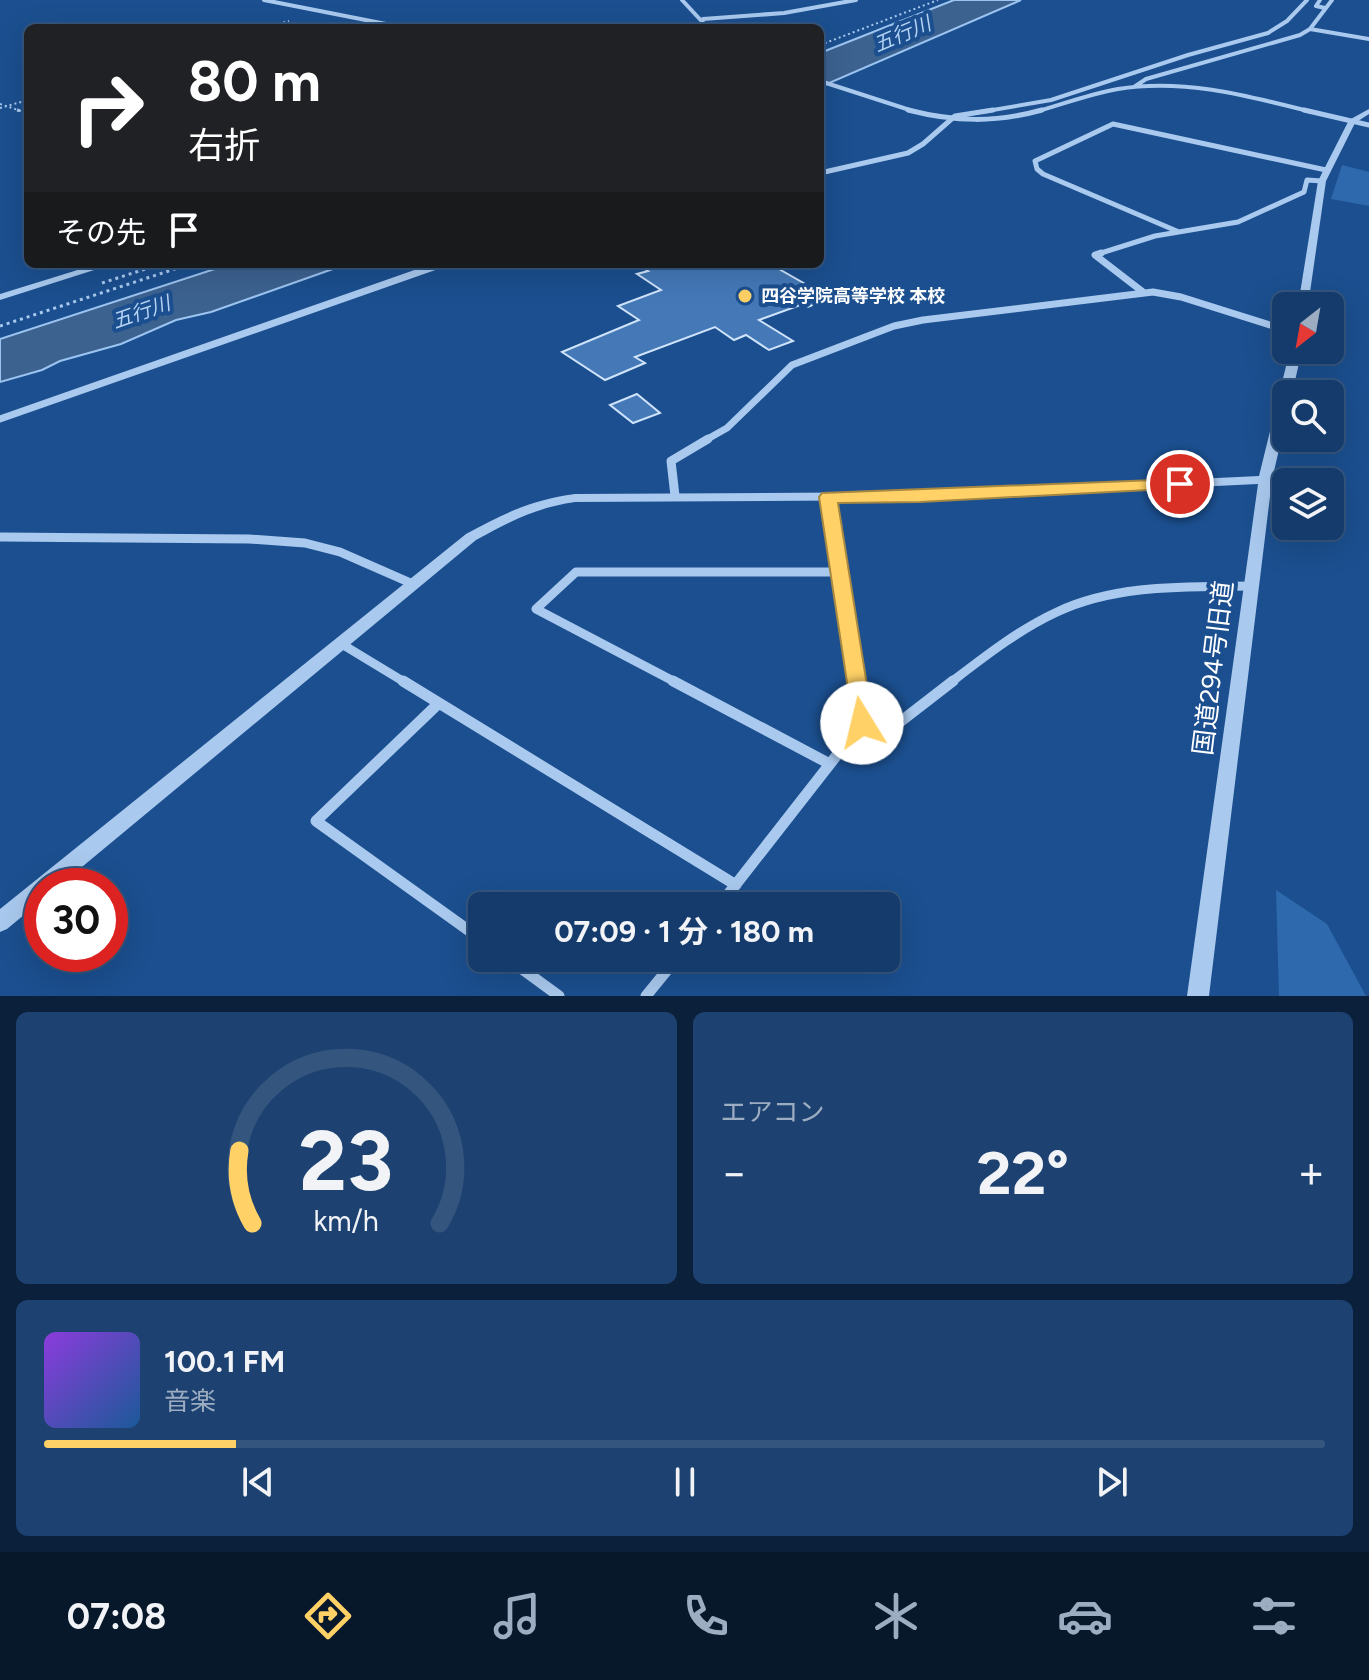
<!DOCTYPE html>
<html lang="ja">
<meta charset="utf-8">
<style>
:root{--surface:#143b6b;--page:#1d4271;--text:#f1f3f6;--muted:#9dadc1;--line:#33557e;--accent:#ffd166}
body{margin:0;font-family:Figtree,"Noto Sans JP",sans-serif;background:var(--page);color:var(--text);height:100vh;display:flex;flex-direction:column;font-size:30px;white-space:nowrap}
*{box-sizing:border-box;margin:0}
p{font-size:26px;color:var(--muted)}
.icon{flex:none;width:44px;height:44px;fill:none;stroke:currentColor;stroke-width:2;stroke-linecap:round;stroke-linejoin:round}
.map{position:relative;height:996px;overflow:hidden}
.details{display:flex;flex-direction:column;gap:16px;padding:16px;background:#0b203b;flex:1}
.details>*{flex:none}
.top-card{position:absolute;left:24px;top:24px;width:800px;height:244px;border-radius:12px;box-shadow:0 8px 32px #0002,0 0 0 2px var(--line);background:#202124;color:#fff;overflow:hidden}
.needle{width:52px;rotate:211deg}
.tools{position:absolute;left:1272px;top:292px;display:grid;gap:16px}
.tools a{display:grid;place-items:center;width:72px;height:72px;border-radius:12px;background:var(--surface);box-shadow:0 8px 32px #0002,0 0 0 2px var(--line);font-size:40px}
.speed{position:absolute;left:24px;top:868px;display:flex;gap:16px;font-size:40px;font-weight:700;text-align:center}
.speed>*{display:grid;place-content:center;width:104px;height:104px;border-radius:50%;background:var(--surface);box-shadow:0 8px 32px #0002,0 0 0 2px var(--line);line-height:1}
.speed .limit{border:12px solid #d22;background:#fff;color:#111}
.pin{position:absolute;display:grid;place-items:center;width:68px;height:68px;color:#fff;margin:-34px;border:4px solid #fff;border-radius:50%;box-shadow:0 2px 8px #0007}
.me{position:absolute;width:88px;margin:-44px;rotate:351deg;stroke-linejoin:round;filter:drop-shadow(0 0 6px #0008)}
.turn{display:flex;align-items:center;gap:28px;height:168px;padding:0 32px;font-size:36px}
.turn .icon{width:104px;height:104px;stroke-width:2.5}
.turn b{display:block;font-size:56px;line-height:68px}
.then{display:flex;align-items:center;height:76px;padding:0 32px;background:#0003;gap:16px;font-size:30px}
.big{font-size:60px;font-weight:700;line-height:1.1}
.details .card{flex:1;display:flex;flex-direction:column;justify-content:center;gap:12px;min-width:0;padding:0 28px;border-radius:12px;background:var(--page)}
.details .dial{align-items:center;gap:0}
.dial svg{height:208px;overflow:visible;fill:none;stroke:var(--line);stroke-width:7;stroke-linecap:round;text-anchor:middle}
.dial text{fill:var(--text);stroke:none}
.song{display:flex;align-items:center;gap:24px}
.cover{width:96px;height:96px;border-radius:12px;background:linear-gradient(135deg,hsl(270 70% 55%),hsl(210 70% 35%))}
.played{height:8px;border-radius:4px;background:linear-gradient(90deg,var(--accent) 15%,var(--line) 15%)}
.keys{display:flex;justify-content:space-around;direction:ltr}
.heat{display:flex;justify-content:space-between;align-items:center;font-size:44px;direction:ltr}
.details .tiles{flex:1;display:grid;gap:16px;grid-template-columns:1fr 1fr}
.card:last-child{grid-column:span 2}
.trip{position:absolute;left:468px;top:892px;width:432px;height:80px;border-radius:12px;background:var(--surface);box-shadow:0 8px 32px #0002,0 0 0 2px var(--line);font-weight:700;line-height:80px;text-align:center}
.tab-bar{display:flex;height:128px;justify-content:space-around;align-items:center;background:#08182b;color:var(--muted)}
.tab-bar .icon{width:56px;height:56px}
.tab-bar .active{color:var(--accent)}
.tab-bar b{font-size:36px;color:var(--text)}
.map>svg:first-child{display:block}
</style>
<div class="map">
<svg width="1369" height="996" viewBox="0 0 1369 996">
<rect width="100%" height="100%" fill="#1b4f8f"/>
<path fill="#2e69ad" d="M1342 165 1369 172V206L1331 199Z
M1276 890 1327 924 1366 996H1279Z"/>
<path fill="#3c6290" stroke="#9cc4f0" stroke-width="2" d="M954 0H1021L820 87V53Z
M230 264H347L211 312 176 320 121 344 60 361 42 370 0 382V339Z"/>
<path fill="#4478b7" stroke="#cfe3fa" stroke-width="2" d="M638 264H770L830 298 808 307 803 304 759 320 793 341 769 350 746 335 734 340 715 327 635 357 645 363 605 380 562 352 639 320 618 306 661 290 637 274 648 271Z
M637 394 660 413 633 423 610 405Z"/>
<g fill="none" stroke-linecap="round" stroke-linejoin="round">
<path stroke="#a9c9ee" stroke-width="2" stroke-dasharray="2 3" stroke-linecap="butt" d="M264 28 289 21
M820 45 938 0
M0 104 24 112
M0 108 28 100"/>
<path stroke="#a9c9ee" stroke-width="3" stroke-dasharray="3 4" stroke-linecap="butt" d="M17 110 28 113
M102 283 161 264
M0 326 190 264"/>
<path stroke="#a9c9ee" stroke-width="4" d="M264 0 386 24 433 28
M682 0 708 28
M1320 0 1316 6 1325 8
M703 19 784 13 856 0
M1310 29 1369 39
M820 81 916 112
M1134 87 1146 79 1300 35 1310 29 1332 0
M981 112 1051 100 1188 55 1268 33 1287 21 1307 0
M1035 112C1063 104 1090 94 1118 89 1183 78 1249 96 1312 112"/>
<path stroke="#a9c9ee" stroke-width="5" d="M908 110C955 122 995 123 1042 110
M1304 110 1369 125
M820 173 908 153 923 144 955 116 993 110
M1179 232 1043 174 1037 169 1035 161 1113 124 1326 170
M1095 255 1155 236 1238 222 1304 192 1307 180 1322 181"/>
<path stroke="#a9c9ee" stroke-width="7" d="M1101 253 1095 255 1143 292
M0 419 442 264
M704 441 727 428 792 365 894 326 923 320 1153 292 1181 297 1286 330"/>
<path stroke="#a9c9ee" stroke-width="9" d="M675 496 671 461 708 439
M828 497 856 683
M0 537 249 539 305 543 340 552 413 584
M340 643 406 683
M677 683 536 609 576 572H838
M950 683C984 657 1018 630 1057 612 1116 584 1186 587 1250 586"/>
<path stroke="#a9c9ee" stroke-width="11" d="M403 681 736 885
M673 681 830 764
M439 703 316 821 482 940
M862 723 900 722 953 681
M719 906 862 723 856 681
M507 958 559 996
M646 996 677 958"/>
<path fill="#a9c9ee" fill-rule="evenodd" d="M1369 109V114L1355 123 1326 181 1308 306H1298L1318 181 1349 120Z
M97 264H113L0 300V294Z
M1290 350H1302L1292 394H1286V419L1272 480 1209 996H1187L1258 484 920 500 575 502C535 508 511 521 476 540L59 886H42V900L7 929 0 932V909L466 534C505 513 531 500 575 494L920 492 1259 476Z"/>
</g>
<path fill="#ffd166" stroke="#a68842" stroke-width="2" d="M1180 479 1186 480 1189 484 1186 488 920 502 838 503 873 723 870 729 862 732 854 729 819 497 822 493Z"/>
<circle fill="#ffd166" stroke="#1b4f8f" stroke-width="3" cx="745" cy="296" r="8"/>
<g text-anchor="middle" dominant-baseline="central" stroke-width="8" stroke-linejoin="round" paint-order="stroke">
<g font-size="18" font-weight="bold" fill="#fff" stroke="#1b4f8f" text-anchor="start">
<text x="761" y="296">四谷学院高等学校 本校</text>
</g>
<g font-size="20" font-style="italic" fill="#b5d3f5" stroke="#1b4f8f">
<text transform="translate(902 34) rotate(-23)">五行川</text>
<text transform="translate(141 312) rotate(-19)">五行川</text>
</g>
<g font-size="26" fill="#fff" stroke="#1b4f8f">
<text transform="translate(1213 668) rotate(-83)">国道294号旧道</text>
</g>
</g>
</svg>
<div class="tools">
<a><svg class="needle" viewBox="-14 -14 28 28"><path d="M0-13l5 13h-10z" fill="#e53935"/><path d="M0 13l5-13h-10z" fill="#9dadc1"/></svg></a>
<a><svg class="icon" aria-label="search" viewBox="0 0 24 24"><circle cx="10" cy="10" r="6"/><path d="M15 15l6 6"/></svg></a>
<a><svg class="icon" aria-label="layers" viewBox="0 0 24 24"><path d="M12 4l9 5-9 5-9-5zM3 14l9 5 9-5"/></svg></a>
</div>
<div class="speed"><div class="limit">30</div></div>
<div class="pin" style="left:1180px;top:484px;background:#d93025"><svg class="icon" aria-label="arrive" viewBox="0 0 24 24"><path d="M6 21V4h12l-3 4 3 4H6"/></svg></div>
<svg class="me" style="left:862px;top:723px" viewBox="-20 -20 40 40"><circle r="19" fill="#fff"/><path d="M0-13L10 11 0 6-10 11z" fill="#ffd166"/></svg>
<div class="trip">07:09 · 1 分 · 180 m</div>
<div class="top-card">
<div class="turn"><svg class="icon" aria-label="right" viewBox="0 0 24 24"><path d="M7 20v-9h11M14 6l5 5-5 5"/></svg><div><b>80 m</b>右折</div></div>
<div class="then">その先<svg class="icon" aria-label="arrive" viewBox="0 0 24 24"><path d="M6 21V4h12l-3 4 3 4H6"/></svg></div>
</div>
</div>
<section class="details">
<div class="tiles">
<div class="card dial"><svg viewBox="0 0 100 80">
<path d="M14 69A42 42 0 1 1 86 69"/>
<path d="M14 69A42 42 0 0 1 9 41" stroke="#ffd166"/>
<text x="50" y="56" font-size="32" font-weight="700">23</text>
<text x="50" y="72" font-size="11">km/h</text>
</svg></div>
<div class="card"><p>エアコン</p>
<div class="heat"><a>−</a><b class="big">22°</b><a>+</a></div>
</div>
<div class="card">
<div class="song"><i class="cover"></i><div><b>100.1 FM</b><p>音楽</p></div></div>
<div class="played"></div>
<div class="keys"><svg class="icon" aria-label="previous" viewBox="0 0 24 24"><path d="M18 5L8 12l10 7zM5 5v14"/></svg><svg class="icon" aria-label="pause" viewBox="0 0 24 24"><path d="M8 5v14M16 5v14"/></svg><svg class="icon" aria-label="next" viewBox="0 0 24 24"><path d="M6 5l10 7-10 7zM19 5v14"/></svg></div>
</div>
</div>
</section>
<nav class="tab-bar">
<b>07:08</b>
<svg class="icon active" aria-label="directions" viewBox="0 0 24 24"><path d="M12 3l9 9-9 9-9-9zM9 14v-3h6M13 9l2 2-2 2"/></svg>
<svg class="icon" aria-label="music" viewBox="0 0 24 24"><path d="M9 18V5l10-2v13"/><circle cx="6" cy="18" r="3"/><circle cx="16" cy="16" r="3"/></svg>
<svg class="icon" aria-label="phone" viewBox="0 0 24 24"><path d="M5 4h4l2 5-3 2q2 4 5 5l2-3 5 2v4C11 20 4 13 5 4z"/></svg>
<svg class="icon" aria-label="climate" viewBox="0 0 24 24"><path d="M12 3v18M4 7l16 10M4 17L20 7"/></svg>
<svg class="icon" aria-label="car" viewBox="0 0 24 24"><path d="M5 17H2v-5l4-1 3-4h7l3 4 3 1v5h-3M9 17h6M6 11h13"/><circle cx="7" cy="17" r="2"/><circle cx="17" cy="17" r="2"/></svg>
<svg class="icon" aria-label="filters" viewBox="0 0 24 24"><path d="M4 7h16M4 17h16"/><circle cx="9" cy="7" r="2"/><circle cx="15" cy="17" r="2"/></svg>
</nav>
